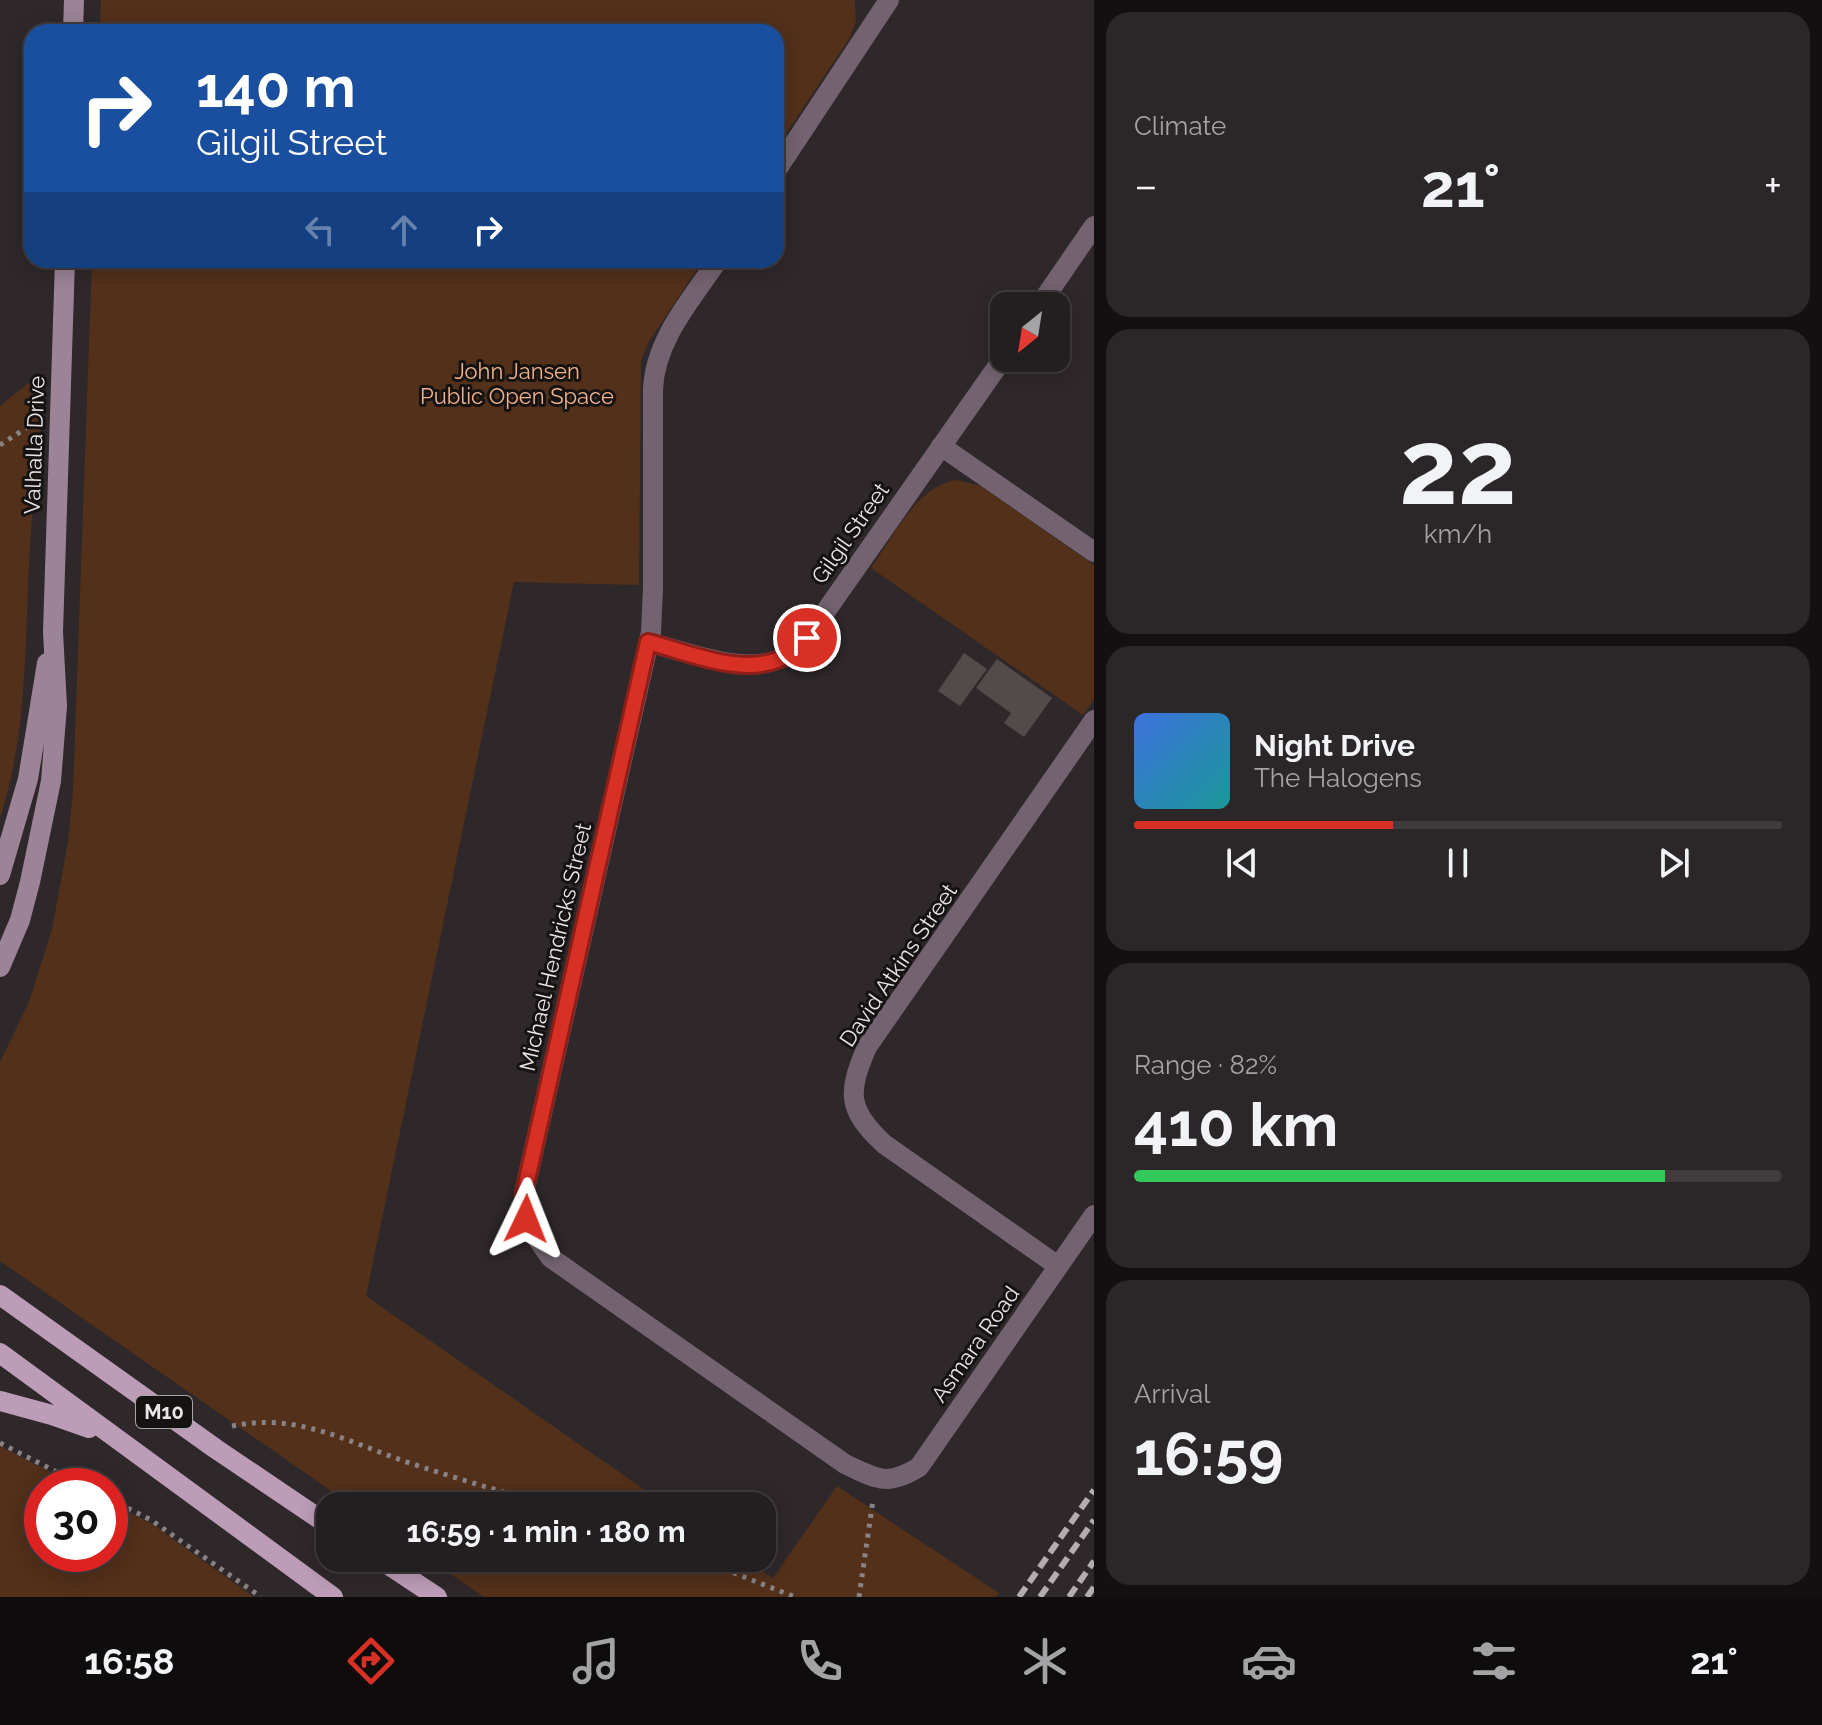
<!DOCTYPE html>
<meta charset="utf-8">
<style>
:root{--surface:#231e20;--page:#2b2729;--text:#f1f3f6;--muted:#a3a2a5;--line:#403c3e;--accent:#d93025}
body{margin:0;font-family:Raleway,sans-serif;background:var(--page);color:var(--text);height:100vh;display:flex;flex-direction:column;font-size:30px;white-space:nowrap}
*{box-sizing:border-box;margin:0}
p{font-size:26px;color:var(--muted)}
.icon{flex:none;width:44px;height:44px;fill:none;stroke:currentColor;stroke-width:2;stroke-linecap:round;stroke-linejoin:round}
.map{position:relative;flex:1;overflow:hidden}
.side{display:flex;flex-direction:column;gap:12px;padding:12px;background:#131012;width:728px}
.side>*{flex:none}
.banner{position:absolute;left:24px;top:24px;width:760px;height:244px;border-radius:24px;box-shadow:0 4px 20px #0003,0 0 0 2px var(--line);background:#1a4fa0;color:#fff;overflow:hidden}
.needle{width:52px;rotate:210deg}
.fabs{position:absolute;left:990px;top:292px;display:grid;gap:16px}
.fabs a{display:grid;place-items:center;width:80px;height:80px;border-radius:16px;background:var(--surface);box-shadow:0 4px 20px #0003,0 0 0 2px var(--line);font-size:40px}
.speed{position:absolute;left:24px;top:1468px;display:flex;gap:16px;font-size:40px;font-weight:700;text-align:center}
.speed>*{display:grid;place-content:center;width:104px;height:104px;border-radius:50%;background:var(--surface);box-shadow:0 4px 20px #0003,0 0 0 2px var(--line);line-height:1}
.speed .limit{border:12px solid #d22;background:#fff;color:#111}
.pin{position:absolute;display:grid;place-items:center;width:68px;height:68px;color:#fff;margin:-34px;border:4px solid #fff;border-radius:50%;box-shadow:0 2px 8px #0007}
.me{position:absolute;width:88px;margin:-44px;rotate:2deg;stroke-linejoin:round;filter:drop-shadow(0 0 6px #0008)}
.turn{display:flex;align-items:center;gap:28px;height:168px;padding:0 40px;font-size:36px}
.turn .icon{width:104px;height:104px;stroke-width:2.5}
.turn b{display:block;font-size:56px;line-height:68px}
.lanes{display:flex;align-items:center;height:76px;padding:0 40px;background:#0003;justify-content:center;gap:40px;direction:ltr}
.lanes .off{opacity:.35}
.big{font-size:60px;font-weight:700;line-height:1.1}
.side .widget{flex:1;display:flex;flex-direction:column;justify-content:center;gap:12px;min-width:0;padding:0 28px;border-radius:24px;background:var(--page)}
.side .dial{align-items:center;gap:0}
.dial b{font-size:104px;line-height:1}
.song{display:flex;align-items:center;gap:24px}
.cover{width:96px;height:96px;border-radius:12px;background:linear-gradient(135deg,hsl(220 70% 55%),hsl(180 70% 35%))}
.played{height:8px;border-radius:4px;background:linear-gradient(90deg,var(--accent) 40%,var(--line) 40%)}
.keys{display:flex;justify-content:space-around;direction:ltr}
.heat{display:flex;justify-content:space-between;align-items:center;font-size:44px;direction:ltr}
.charge{height:12px;border-radius:6px;background:linear-gradient(90deg,#34c759 82%,var(--line) 0)}
.trip{position:absolute;left:316px;top:1492px;width:460px;height:80px;border-radius:24px;background:var(--surface);box-shadow:0 4px 20px #0003,0 0 0 2px var(--line);font-weight:700;line-height:80px;text-align:center}
.tab-bar{display:flex;height:128px;justify-content:space-around;align-items:center;background:#0e0c0d;color:var(--muted)}
.tab-bar .icon{width:56px;height:56px}
.tab-bar .active{color:var(--accent)}
.tab-bar b{font-size:36px;color:var(--text)}
main{display:flex;flex:1;min-height:0}
.map>svg:first-child{display:block}
</style>
<main>
<div class="map">
<svg width="1094" height="1597" viewBox="0 0 1094 1597">
<rect width="100%" height="100%" fill="#2f282a"/>
<path fill="#52301a" d="M101 0H855L856 21 849 39 776 149V32H100Z
M92 260H703L648 343 641 361 639 585 514 582 366 1296 668 1506H353L0 1261V1062L29 1002 52 929 68 842 73 791Z
M27 384 44 387C39 446 32 505 29 564 25 649 27 736 0 818V406Z
M957 480 981 486 1094 565V699L1083 715 871 568C893 537 917 485 957 480Z
M0 1446 78 1486H42V1554H110V1502L152 1524 254 1597H0Z
M837 1486 999 1593 996 1597H484L427 1558H743L773 1578Z"/>
<path fill="#534b4a" d="M964 653 987 669 960 706 938 691Z
M997 659 1052 698 1024 737 1004 723 1011 713 976 688Z"/>
<g fill="none" stroke-linecap="round" stroke-linejoin="round">
<path stroke="#8a8385" stroke-width="5" stroke-dasharray="4 6" stroke-linecap="butt" d="M0 445 26 428
M232 1426C299 1412 349 1443 410 1463 457 1479 504 1492 551 1506
M0 1443 84 1486
M110 1499 151 1520 261 1597
M696 1558 795 1597
M859 1597 873 1500"/>
<path stroke="#736370" stroke-width="20" d="M776 171 889 0
M718 260C691 300 655 340 653 389V588L651 632 524 1193C526 1225 532 1232 551 1258L845 1464C877 1479 887 1487 919 1467L1094 1215
M1039 306 1094 226
M941 446 1094 552
M648 642C684 651 740 674 777 660 789 656 798 647 807 638L1004 357
M1058 1266 884 1144C846 1109 848 1091 867 1047L1094 720"/>
<path stroke="#9c8397" stroke-width="20" d="M73 32 74 0
M0 875 28 779 47 663
M0 967 20 920 30 882 51 781 57 706 53 632 65 260"/>
<path stroke="#bc9cb6" stroke-width="20" d="M0 1295 216 1449 330 1526
M0 1353 333 1597
M0 1401 52 1415 89 1428
M378 1558 437 1597"/>
<path stroke="#b3adae" stroke-width="6" stroke-dasharray="12 6" stroke-linecap="butt" d="M1019 1597 1094 1490
M1040 1597 1094 1520
M1069 1597 1094 1561
M1087 1597 1094 1587"/>
</g>
<g fill="none" stroke-linecap="round" stroke-linejoin="round">
<defs>
<path id="route" d="M526 1219 524 1193 648 642C687 652 738 675 777 660 789 656 798 647 807 638"/>
</defs>
<use href="#route" stroke="#8d1f18" stroke-width="20"/>
<use href="#route" stroke="#d93025" stroke-width="14"/>
</g>
<g text-anchor="middle" dominant-baseline="central" stroke-width="6" stroke-linejoin="round" paint-order="stroke">
<rect fill="#151212" stroke="#a9a5a6" stroke-width="2" x="136" y="1396" width="56" height="32" rx="6"/>
<g font-size="20" font-weight="bold" fill="#e9e4e5">
<text x="164" y="1412">M10</text>
</g>
<g font-size="22" fill="#f2b38b" stroke="#151212">
<text x="517" y="371">John Jansen<tspan x="517" dy="25">Public Open Space</tspan></text>
</g>
<g font-size="22" fill="#e9e4e5" stroke="#151212">
<text transform="translate(34 445) rotate(-88)">Valhalla Drive</text>
<text transform="translate(850 533) rotate(-55)">Gilgil Street</text>
<text transform="translate(555 947) rotate(-77)">Michael Hendricks Street</text>
<text transform="translate(898 965) rotate(-56)">David Atkins Street</text>
<text transform="translate(975 1344) rotate(-55)">Asmara Road</text>
</g>
</g>
</svg>
<div class="fabs">
<a><svg class="needle" viewBox="-14 -14 28 28"><path d="M0-13l5 13h-10z" fill="#e53935"/><path d="M0 13l5-13h-10z" fill="#a3a2a5"/></svg></a>
</div>
<div class="speed"><div class="limit">30</div></div>
<div class="pin" style="left:807px;top:638px;background:#d93025"><svg class="icon" aria-label="arrive" viewBox="0 0 24 24"><path d="M6 21V4h12l-3 4 3 4H6"/></svg></div>
<svg class="me" style="left:526px;top:1219px" viewBox="-20 -20 40 40"><path d="M0-17L14 15 0 8-14 15z" fill="#d93025" stroke="#fff" stroke-width="4"/></svg>
<div class="trip">16:59 · 1 min · 180 m</div>
<div class="banner">
<div class="turn"><svg class="icon" aria-label="right" viewBox="0 0 24 24"><path d="M7 20v-9h11M14 6l5 5-5 5"/></svg><div><b>140 m</b>Gilgil Street</div></div>
<div class="lanes"><svg class="icon off" aria-label="left" viewBox="0 0 24 24"><path d="M17 20v-9H6M10 6l-5 5 5 5"/></svg><svg class="icon off" aria-label="ahead" viewBox="0 0 24 24"><path d="M12 20V5M6 11l6-6 6 6"/></svg><svg class="icon" aria-label="right" viewBox="0 0 24 24"><path d="M7 20v-9h11M14 6l5 5-5 5"/></svg></div>
</div>
</div>
<section class="side">
<div class="widget"><p>Climate</p>
<div class="heat"><a>−</a><b class="big">21°</b><a>+</a></div>
</div>
<div class="widget dial"><b>22</b><p>km/h</p></div>
<div class="widget">
<div class="song"><i class="cover"></i><div><b>Night Drive</b><p>The Halogens</p></div></div>
<div class="played"></div>
<div class="keys"><svg class="icon" aria-label="previous" viewBox="0 0 24 24"><path d="M18 5L8 12l10 7zM5 5v14"/></svg><svg class="icon" aria-label="pause" viewBox="0 0 24 24"><path d="M8 5v14M16 5v14"/></svg><svg class="icon" aria-label="next" viewBox="0 0 24 24"><path d="M6 5l10 7-10 7zM19 5v14"/></svg></div>
</div>
<div class="widget"><p>Range · 82%</p><b class="big">410 km</b><div class="charge"></div></div>
<div class="widget"><p>Arrival</p><b class="big">16:59</b></div>
</section>
</main>
<nav class="tab-bar">
<b>16:58</b>
<svg class="icon active" aria-label="directions" viewBox="0 0 24 24"><path d="M12 3l9 9-9 9-9-9zM9 14v-3h6M13 9l2 2-2 2"/></svg>
<svg class="icon" aria-label="music" viewBox="0 0 24 24"><path d="M9 18V5l10-2v13"/><circle cx="6" cy="18" r="3"/><circle cx="16" cy="16" r="3"/></svg>
<svg class="icon" aria-label="phone" viewBox="0 0 24 24"><path d="M5 4h4l2 5-3 2q2 4 5 5l2-3 5 2v4C11 20 4 13 5 4z"/></svg>
<svg class="icon" aria-label="climate" viewBox="0 0 24 24"><path d="M12 3v18M4 7l16 10M4 17L20 7"/></svg>
<svg class="icon" aria-label="car" viewBox="0 0 24 24"><path d="M5 17H2v-5l4-1 3-4h7l3 4 3 1v5h-3M9 17h6M6 11h13"/><circle cx="7" cy="17" r="2"/><circle cx="17" cy="17" r="2"/></svg>
<svg class="icon" aria-label="filters" viewBox="0 0 24 24"><path d="M4 7h16M4 17h16"/><circle cx="9" cy="7" r="2"/><circle cx="15" cy="17" r="2"/></svg>
<b>21°</b>
</nav>
